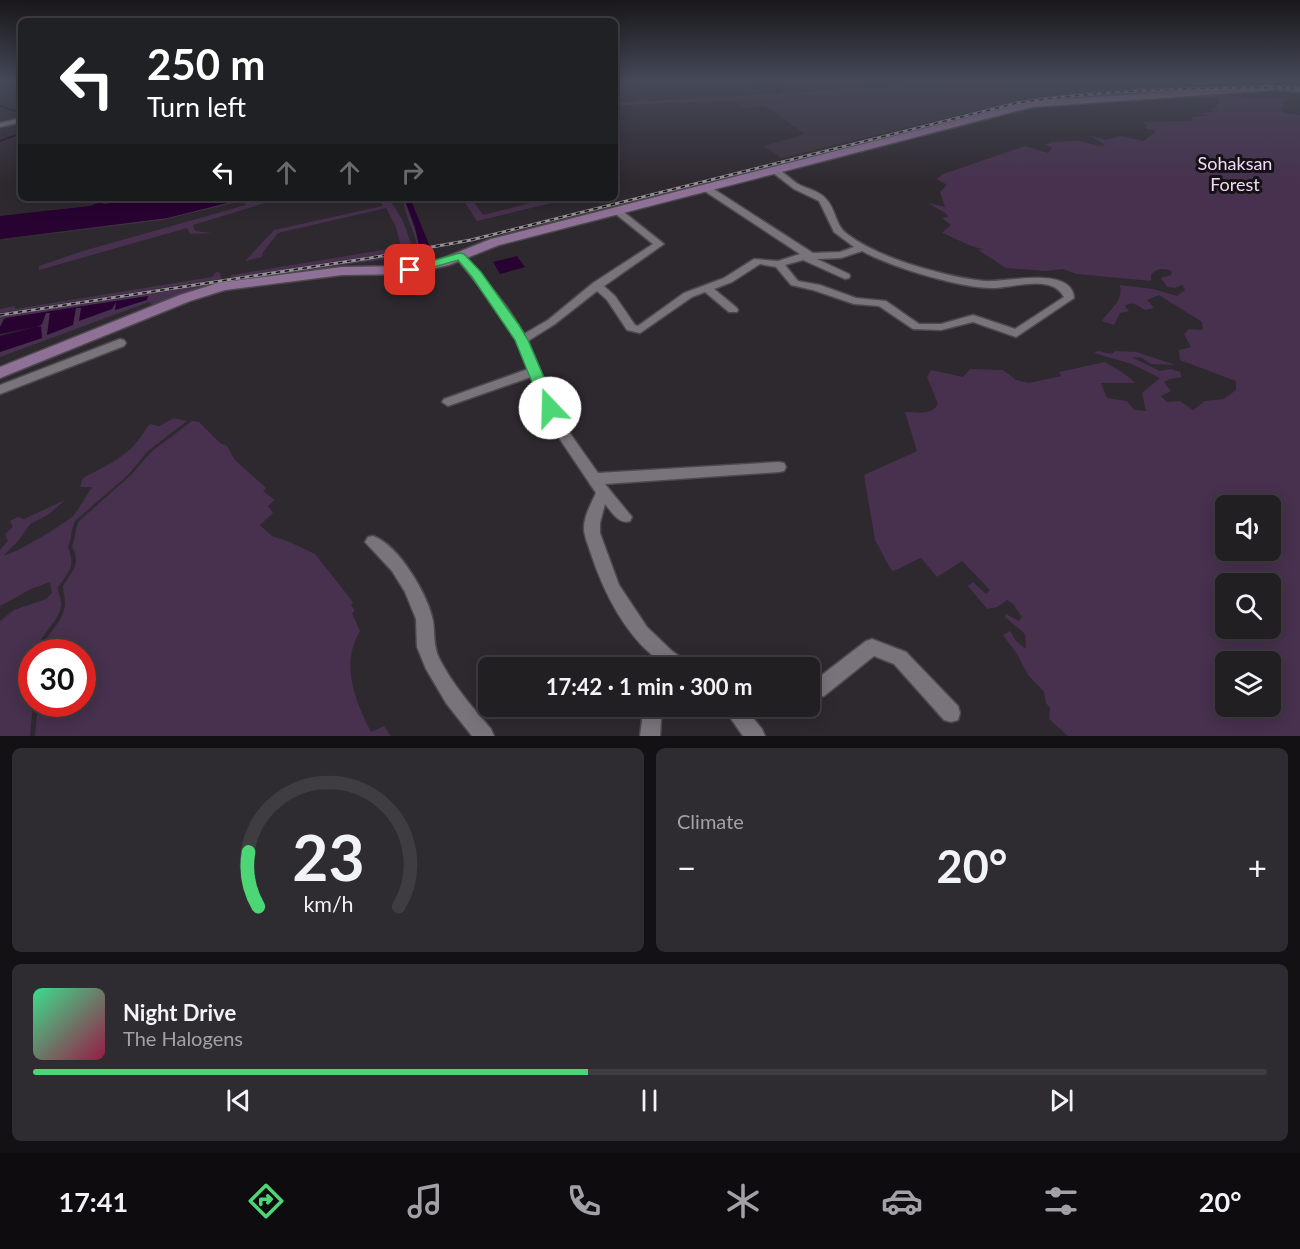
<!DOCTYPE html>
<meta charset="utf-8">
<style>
:root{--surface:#221f23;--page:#2e2c30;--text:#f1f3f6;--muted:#a2a2a6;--line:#3f3d41;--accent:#4dd676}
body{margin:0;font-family:Lato,sans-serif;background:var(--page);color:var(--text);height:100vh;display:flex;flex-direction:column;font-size:22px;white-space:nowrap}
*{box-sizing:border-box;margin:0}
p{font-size:20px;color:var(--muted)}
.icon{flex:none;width:33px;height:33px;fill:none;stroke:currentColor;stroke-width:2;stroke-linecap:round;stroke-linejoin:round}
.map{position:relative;height:736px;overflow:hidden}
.sheet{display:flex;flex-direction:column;gap:12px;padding:12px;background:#131113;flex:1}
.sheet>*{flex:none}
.hud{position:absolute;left:18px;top:18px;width:600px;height:183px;border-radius:9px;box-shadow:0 3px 15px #0003,0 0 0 2px var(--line);background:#202124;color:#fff;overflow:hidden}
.buttons{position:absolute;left:1215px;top:495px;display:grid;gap:12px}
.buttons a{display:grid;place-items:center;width:66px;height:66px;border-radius:9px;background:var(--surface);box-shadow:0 3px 15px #0003,0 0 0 2px var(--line);font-size:30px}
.speed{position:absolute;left:18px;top:639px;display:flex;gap:12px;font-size:30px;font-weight:700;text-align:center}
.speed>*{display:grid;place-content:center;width:78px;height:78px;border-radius:50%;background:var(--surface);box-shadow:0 3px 15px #0003,0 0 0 2px var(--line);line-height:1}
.speed .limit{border:9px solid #d22;background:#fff;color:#111}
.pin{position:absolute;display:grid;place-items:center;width:51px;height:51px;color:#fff;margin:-26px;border-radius:12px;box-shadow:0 3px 9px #0006}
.me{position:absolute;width:66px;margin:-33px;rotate:339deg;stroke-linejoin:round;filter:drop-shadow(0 0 4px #0008)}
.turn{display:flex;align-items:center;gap:21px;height:126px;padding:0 30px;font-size:27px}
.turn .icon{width:78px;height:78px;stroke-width:2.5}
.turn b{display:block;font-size:42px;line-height:51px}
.lanes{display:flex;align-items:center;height:57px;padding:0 30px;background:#0003;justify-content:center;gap:30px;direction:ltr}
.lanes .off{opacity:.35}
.big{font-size:45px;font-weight:700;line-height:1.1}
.sheet .tile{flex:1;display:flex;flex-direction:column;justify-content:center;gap:9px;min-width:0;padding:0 21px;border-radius:9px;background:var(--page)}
.sheet .dial{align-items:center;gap:0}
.dial svg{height:156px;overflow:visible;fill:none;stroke:var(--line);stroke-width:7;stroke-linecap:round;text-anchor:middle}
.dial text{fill:var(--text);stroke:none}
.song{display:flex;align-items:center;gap:18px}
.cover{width:72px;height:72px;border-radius:9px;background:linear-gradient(135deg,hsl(150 70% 55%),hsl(340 70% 35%))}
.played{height:6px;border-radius:3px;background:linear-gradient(90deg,var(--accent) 45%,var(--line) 45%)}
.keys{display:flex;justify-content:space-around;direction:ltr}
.heat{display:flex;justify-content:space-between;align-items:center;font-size:33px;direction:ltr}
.sheet .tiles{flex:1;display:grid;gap:12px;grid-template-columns:1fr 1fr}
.tile:last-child{grid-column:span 2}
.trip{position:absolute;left:478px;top:657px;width:342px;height:60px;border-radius:9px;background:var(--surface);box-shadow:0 3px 15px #0003,0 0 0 2px var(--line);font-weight:700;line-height:60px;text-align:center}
.tabs{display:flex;height:96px;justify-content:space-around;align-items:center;background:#0e0c0e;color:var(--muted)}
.tabs .icon{width:42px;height:42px}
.tabs .selected{color:var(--accent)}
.tabs b{font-size:27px;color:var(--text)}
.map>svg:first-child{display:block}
</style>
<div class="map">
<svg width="1300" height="736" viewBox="0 0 1300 736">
<rect width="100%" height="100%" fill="#2e292f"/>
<path fill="#3b323d" d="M1000 81H1300V89L1274 85H1216L1025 99 781 158 763 146 805 134 763 105 746 108 737 102 776 99 780 96Z"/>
<path fill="#47314e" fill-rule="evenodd" d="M994 81H1034L966 88 959 84 781 96 776 99C723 103 669 101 615 106V103Z
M1211 92 1246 98H1286L1288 100 1282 103 1284 105 1280 110 1286 113 1300 115V736H1068L1049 719 1050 708 1046 703 1044 692 1028 675 1017 654 1003 635 1010 631 1016 641 1026 649 1025 634 1005 617 1006 614 1019 621 1022 617 1013 604 1007 600 997 607 987 609 968 586 973 582 986 594 990 590 962 561 937 577 921 558C911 561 903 568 893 571L890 568 875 540 864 475 917 451 905 412C917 412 931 416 938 404L927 377 931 370 963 377 970 369 1003 370 1016 380 1029 383 1061 376 1059 372 1105 362C1115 369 1126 373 1135 383H1101L1107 398 1127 401 1134 410 1146 411 1142 393 1160 378 1132 364 1094 353 1098 351 1112 354 1115 351 1136 352 1176 365 1151 364 1142 358 1131 357 1160 371 1171 369 1180 372 1182 377 1170 379 1164 382 1171 391 1161 396 1167 402 1180 401 1193 410 1205 401 1224 399 1236 390V381L1180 360 1179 350 1191 347 1184 334 1189 329 1203 330 1202 322 1159 295 1147 300 1154 308 1145 310C1138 306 1133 300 1125 306L1129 311 1120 313 1114 325 1102 321C1111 308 1123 302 1120 285L1153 289 1177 296 1185 290 1182 285 1175 288 1167 287 1161 278 1171 275 1172 271C1164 268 1158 268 1151 274V281L1077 274 1063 269 1046 271 1006 268 978 250 984 249C971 248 956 238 942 233L951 225 942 218 948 217 947 214 928 203 945 207 940 192 947 185 937 179 943 174 1025 146 1048 153 1052 148 1046 145 1050 142 1079 141 1099 146 1105 145 1091 136 1106 140 1120 136 1144 141 1156 131 1145 128 1147 125 1142 122 1191 121 1193 117 1208 115 1193 113 1215 112 1211 109 1218 108 1216 104 1219 103 1218 99 1191 95 1218 96 1205 93ZM1226 506H1270V550H1226ZM1226 584H1270V628H1226ZM1226 662H1270V706H1226Z
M247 198H251L246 199 249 203 269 198H281L193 225 195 231 212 233 190 234 187 228 39 270V266L83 251 246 205 242 201 162 220 0 240 167 218Z
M379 198H389L403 221 413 249 417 246C415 230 402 211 404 198L421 248 230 278 231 275 401 247 396 227 386 208 278 233 263 252 262 257 245 261 274 230 383 206Z
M462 198H471L483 215 550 198H573L477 221Z
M423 251V254L337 266 336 268 230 283V281Z
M216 272 220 273 221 279 0 313V309L15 306V309L212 277Z
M221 282V284L0 369V367L153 305 149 302 0 357V352L42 338 37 327 42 324 46 313 50 312 47 335 76 308 3 319 0 327V316Z
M174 418 187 421 148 451 128 475 75 521C71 529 72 538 68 547 76 567 69 571 58 587 58 594 62 599 61 606 58 624 39 634 37 652H32L33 704 30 736H0V621L14 610 46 599 52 593 50 582 31 589 0 606V550L8 541 5 534 13 527 10 521 18 517 24 519 65 500 48 515 30 524 19 540 4 555C14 555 66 523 74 515 80 507 86 496 92 487H80L83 478C100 469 124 458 136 443 141 437 144 431 150 424L159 426Z
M192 421 199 422 220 443 227 446 235 460 266 488 263 491 275 500 268 506 273 513 260 525 272 536 290 542 315 554 353 602 351 605 355 611 352 613 360 631C340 665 355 700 371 732L384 726 391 736H35L38 704H82V652H41C44 635 60 626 64 610 67 601 63 595 63 586 73 570 81 564 72 546 76 537 75 529 79 521L131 475 151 452Z"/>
<path fill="#280231" d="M728 81H957L835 86 778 85 780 93H777L775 85Z
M149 198H247L167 218 0 239V216L90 206 103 201V204Z
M404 198H410L430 247 421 248 419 246 415 227Z
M517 256 525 267 500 274 493 262Z
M148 296 147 300 115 310 116 302 112 309 79 321 81 308H76L73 325 47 335 50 313H46L42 324 37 327 41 326 42 338 0 352V336L35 327 0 334V327L5 318Z"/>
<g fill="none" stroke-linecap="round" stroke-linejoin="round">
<path stroke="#280231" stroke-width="1.5" d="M0 106 19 112 18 115H21
M0 141 21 133
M103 201 104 198"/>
<defs>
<path id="minor" d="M1271 86 1300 88V92L1269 89 1268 88Z
M21 118V122L0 127V123Z
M772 168C781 168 790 179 798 184 807 189 820 191 826 199 836 209 835 225 847 234 870 251 898 261 926 269 944 274 964 279 984 281 1003 283 1072 265 1074 298L1016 337 973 322 941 330 913 329 879 306 854 304 813 290 791 285 776 267 760 264 732 282 714 289 737 308 738 310 737 312H729L705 292 692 297 640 333 627 330 607 300 597 291 555 324 528 341 562 422 598 473 779 462 784 463 786 467 784 471 779 472 605 484 632 517 630 521C619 525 612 512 605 504L600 523V533L619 585 647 627 672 651 687 662 690 668H646L652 655C621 628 603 590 590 551 588 544 584 536 584 528 584 516 591 504 596 493L549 423 531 377 448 406 442 402 444 399 528 369 516 340 498 310 455 256 460 253 463 254 507 307 524 334 548 320 593 283 653 244 612 211 617 208 620 209 664 244 604 286 615 296 635 325 638 326 684 293 724 278 754 259 778 261 800 254 703 190V186H709L813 253 840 252 854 247 834 232 819 201 794 189 772 172ZM862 251C891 267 962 289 995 288 1016 287 1052 274 1064 297L1015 329 973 315 941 324H919L886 301 856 298 820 285 798 281 785 265 803 260 845 279 849 278 850 276 849 274 817 259 841 258Z
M120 339 124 340 126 343 124 346 0 394V385Z
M373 536C399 545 428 595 433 621 435 634 433 645 439 658 452 684 472 707 491 729L494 736H472L446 703 426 669 417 647 416 619 405 592 392 571 365 542 368 537Z
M872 639 906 652 958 706 960 713 958 720 951 722 944 720 894 664 874 656 824 696 810 700V682L814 681 866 641Z
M756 659 770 662 773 668H747L750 662Z
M644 706H662L660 736H640Z
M722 706H743L762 729 765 736H743Z"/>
<path id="major" d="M1271 85 1275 88 1274 90 1032 107 499 245 449 265 410 274 342 275 225 290 190 301 0 378V367L180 295 218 283 342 267 410 266 441 259 491 239 1032 101Z"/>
</defs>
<use href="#minor" stroke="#4c484d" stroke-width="3"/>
<use href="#major" stroke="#4c484d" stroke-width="3"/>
<use href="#minor" fill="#79747b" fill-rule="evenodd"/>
<use href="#major" fill="#8f7198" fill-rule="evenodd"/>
<defs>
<path id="rail" d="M0 315 370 258 471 240 1017 103C1108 89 1208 87 1300 88"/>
</defs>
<use href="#rail" stroke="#959196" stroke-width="3"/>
<use href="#rail" stroke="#151215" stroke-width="1.5" stroke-dasharray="4.5" stroke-linecap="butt"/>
</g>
<linearGradient id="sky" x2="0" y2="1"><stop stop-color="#19171a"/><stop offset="0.44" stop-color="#464958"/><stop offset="1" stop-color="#464958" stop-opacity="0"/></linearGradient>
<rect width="1300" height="184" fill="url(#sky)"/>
<path fill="#4dd676" stroke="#328b4d" stroke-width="1.5" d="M460 253 464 254 481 272 519 325 528 340 557 408 555 412H544L515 340 472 277 458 260 410 274 404 270 406 268Z"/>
<g text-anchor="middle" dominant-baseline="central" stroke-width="6" stroke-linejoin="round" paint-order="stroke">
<g font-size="18" fill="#f1d8f8" stroke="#151215">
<text x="1235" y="163">Sohaksan<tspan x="1235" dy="21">Forest</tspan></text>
</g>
</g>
</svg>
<div class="buttons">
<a><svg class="icon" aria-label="sound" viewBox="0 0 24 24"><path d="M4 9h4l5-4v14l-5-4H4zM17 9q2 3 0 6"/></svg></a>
<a><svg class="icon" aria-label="search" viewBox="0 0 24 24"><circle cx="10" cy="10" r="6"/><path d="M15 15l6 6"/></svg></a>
<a><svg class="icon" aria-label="layers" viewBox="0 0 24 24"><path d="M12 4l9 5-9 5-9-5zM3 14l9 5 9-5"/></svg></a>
</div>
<div class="speed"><div class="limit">30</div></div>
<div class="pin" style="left:410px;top:270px;background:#d93025"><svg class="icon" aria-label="arrive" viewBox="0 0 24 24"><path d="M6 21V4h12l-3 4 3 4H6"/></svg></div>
<svg class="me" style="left:550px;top:408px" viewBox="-20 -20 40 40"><circle r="19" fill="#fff"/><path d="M0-13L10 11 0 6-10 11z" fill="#4dd676"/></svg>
<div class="trip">17:42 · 1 min · 300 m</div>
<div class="hud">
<div class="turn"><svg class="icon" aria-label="left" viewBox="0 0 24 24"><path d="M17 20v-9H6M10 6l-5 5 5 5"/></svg><div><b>250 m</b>Turn left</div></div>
<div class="lanes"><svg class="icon" aria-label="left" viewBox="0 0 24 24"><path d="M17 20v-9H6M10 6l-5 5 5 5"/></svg><svg class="icon off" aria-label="ahead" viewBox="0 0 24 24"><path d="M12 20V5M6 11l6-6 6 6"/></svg><svg class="icon off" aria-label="ahead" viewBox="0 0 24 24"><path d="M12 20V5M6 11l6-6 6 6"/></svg><svg class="icon off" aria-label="right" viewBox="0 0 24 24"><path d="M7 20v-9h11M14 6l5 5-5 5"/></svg></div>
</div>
</div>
<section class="sheet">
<div class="tiles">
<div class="tile dial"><svg viewBox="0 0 100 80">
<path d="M14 69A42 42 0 1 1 86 69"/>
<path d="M14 69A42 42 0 0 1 9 41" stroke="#4dd676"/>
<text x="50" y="56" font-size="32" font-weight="700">23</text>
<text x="50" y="72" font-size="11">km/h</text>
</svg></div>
<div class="tile"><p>Climate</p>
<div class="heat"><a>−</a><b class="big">20°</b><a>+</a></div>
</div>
<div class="tile">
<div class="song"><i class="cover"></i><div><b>Night Drive</b><p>The Halogens</p></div></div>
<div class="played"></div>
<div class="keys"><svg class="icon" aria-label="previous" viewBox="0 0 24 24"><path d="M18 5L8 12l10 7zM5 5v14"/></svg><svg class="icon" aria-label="pause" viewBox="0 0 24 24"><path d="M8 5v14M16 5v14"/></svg><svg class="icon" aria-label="next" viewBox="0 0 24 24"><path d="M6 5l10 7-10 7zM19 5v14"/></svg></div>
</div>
</div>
</section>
<nav class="tabs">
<b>17:41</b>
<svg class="icon selected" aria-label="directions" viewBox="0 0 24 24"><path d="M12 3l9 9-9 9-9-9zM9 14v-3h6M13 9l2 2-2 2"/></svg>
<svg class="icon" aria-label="music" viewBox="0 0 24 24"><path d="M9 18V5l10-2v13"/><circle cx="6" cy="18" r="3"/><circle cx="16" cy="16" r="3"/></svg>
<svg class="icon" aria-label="phone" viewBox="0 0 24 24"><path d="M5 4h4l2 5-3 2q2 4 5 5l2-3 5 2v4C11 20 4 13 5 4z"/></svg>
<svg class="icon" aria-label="climate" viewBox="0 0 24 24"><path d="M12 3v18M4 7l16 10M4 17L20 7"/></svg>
<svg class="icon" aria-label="car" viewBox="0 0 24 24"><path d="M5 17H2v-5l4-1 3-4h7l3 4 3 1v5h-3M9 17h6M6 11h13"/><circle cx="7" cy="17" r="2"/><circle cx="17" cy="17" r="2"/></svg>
<svg class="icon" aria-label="filters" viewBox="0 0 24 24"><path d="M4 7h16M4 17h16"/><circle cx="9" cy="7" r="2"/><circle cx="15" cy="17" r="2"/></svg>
<b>20°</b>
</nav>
